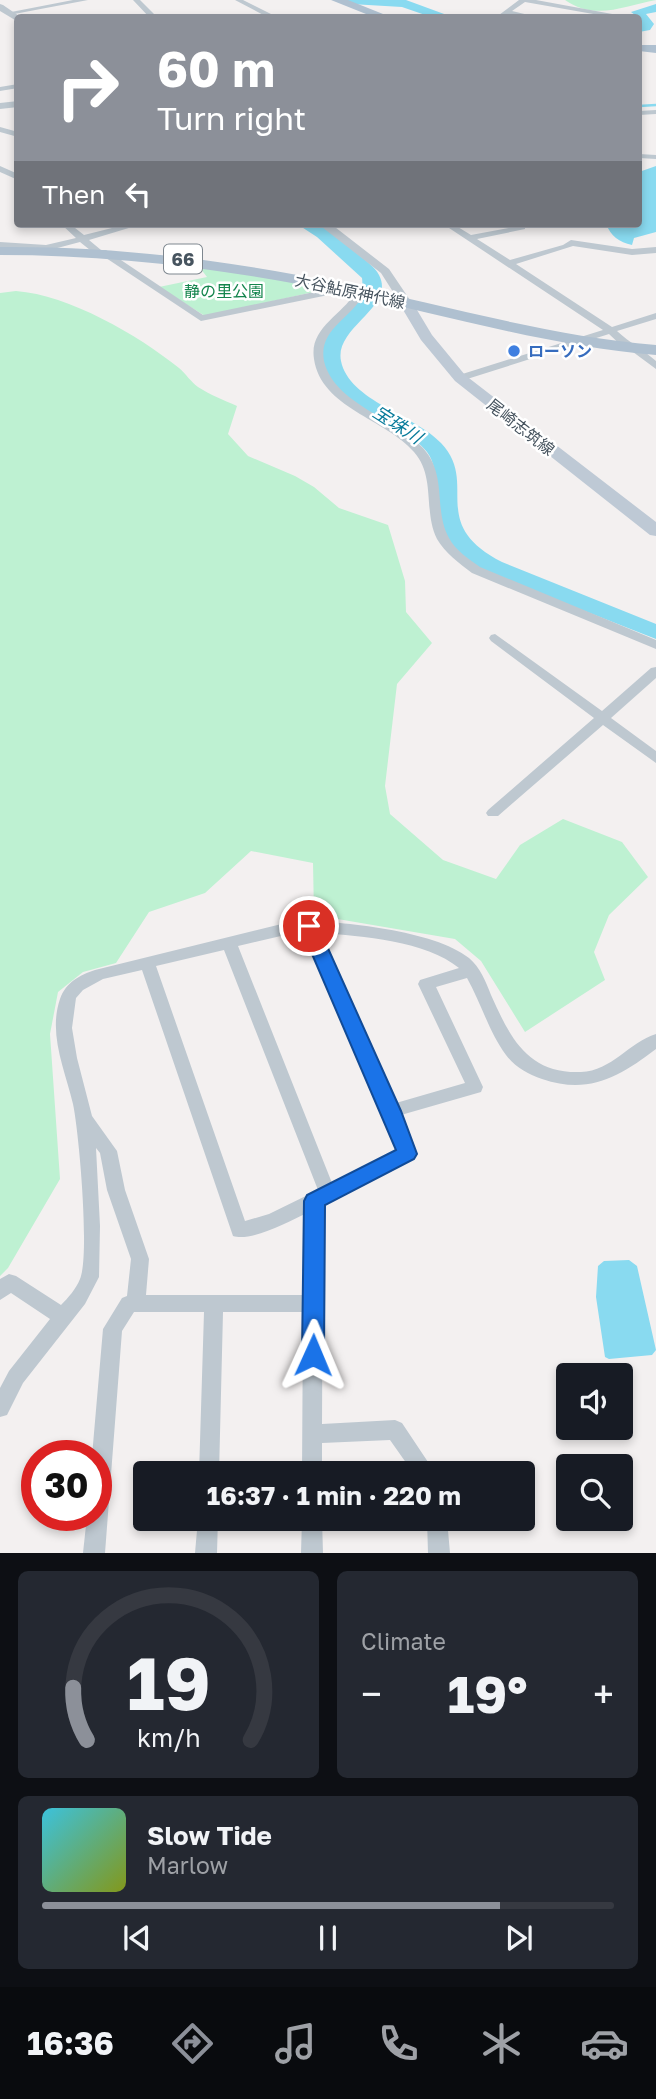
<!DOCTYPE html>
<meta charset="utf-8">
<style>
:root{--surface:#171b24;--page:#242831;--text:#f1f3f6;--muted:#9ea1a6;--line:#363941;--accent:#8c9099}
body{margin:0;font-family:"Golos Text","Noto Sans JP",sans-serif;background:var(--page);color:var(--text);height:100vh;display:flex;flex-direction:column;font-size:26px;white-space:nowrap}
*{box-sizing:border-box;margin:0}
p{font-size:23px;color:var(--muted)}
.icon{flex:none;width:38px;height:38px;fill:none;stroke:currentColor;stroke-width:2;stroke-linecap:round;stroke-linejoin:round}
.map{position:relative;height:1553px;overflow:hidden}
.side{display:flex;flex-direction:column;gap:18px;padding:18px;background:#0d0f14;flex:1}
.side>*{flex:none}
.guide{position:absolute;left:14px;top:14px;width:628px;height:214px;border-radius:7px;box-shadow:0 4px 10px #0003;background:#8c9099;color:#fff;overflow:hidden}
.buttons{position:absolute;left:556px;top:1363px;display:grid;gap:14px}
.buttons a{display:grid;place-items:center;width:77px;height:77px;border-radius:7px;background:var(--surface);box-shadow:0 4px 10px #0003;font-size:35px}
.speed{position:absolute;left:21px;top:1440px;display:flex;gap:14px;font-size:35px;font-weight:700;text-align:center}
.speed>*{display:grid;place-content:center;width:91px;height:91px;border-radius:50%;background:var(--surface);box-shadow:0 4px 10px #0003;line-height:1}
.speed .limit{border:10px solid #d22;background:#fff;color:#111}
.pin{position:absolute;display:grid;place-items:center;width:60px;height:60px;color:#fff;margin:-30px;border:4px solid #fff;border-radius:50%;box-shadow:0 2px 7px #0007}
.me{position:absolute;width:77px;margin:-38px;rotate:1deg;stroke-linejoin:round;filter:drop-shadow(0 0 5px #0008)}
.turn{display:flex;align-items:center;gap:24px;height:147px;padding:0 28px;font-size:32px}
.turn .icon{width:91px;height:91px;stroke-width:2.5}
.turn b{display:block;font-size:49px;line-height:60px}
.then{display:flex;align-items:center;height:66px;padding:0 28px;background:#0003;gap:14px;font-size:26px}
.big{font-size:52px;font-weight:700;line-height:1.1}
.side .widget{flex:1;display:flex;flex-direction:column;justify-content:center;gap:10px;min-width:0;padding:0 24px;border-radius:10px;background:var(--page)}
.side .dial{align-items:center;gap:0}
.dial svg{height:182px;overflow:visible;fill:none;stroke:var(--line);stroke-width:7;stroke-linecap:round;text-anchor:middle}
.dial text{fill:var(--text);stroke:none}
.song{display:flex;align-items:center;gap:21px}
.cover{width:84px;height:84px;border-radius:10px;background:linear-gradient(135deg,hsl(190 70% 55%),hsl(70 70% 35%))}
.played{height:7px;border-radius:4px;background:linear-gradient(90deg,var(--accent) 80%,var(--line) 80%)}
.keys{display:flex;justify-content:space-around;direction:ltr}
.heat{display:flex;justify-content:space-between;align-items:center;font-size:38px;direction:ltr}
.side .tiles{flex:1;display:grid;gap:18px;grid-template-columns:1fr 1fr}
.widget:last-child{grid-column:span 2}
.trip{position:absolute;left:133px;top:1461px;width:402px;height:70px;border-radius:7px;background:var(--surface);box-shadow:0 4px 10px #0003;font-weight:700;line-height:70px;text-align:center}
.tab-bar{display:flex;height:112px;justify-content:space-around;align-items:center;background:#090b0e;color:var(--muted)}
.tab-bar .icon{width:49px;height:49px}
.tab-bar .on{color:var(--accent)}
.tab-bar b{font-size:32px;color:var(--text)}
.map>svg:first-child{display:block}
</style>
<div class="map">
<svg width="656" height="1553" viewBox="0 0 656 1553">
<rect width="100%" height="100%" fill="#f3f0f0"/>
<path fill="#bef1d2" d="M565 0H656C624 6 595 21 565 0Z
M197 264 327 289 205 316 159 287 207 277Z
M16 291C69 295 138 335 179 368 186 374 191 382 198 387 210 395 224 400 237 406L228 434 248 456 295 476 314 487 339 508 388 525 405 581 406 612 432 643 397 684 385 786 390 814 443 860 496 879 520 845 563 819 622 842 648 877 609 915 594 952 605 980 525 1032 481 961 455 939 314 915 313 863 251 851 205 893 149 912 116 963 83 972 58 992 50 1034 60 1179 8 1268 0 1276V293Z"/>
<path fill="#89daf0" d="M656 166V232L634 238 632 245C619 242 611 236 606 224H639V172Z
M629 1260 637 1266 656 1350 652 1355 609 1359 605 1357 596 1297 598 1266 604 1261Z"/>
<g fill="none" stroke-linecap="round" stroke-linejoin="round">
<path stroke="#89daf0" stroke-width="2.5" d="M639 106 656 105"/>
<path fill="#89daf0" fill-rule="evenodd" d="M345 0H406L455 18H434L402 7 351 4Z
M656 4V12L646 14 654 24 650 30 639 32V18L631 12Z
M297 224C327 224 330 230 352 249 360 257 374 265 379 275 396 307 334 327 341 361 349 401 415 415 441 443 480 484 426 523 502 562L656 624V639L493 575C450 555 436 535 435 488 435 476 435 462 427 452 400 417 328 412 321 359 317 324 367 313 362 278L317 237Z"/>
<path fill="#bec8d0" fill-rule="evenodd" d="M73 0H88L9 15 6 13Z
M133 0H140L158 18H150Z
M235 0H243L279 18H269Z
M519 0H536L634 18H616L525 2 512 11 541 18 508 14 503 18H495Z
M18 84V88L0 91V87Z
M656 110V114L639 115V111Z
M0 127 18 132V137L0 132Z
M639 154 656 155V159L639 158Z
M0 166 18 174V180L0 172Z
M61 224H70L84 235 128 224H142L89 240 101 250H106L203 315 343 286 348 289 343 292 201 321 100 254H95L80 242 46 251 0 248V242L46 245 76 238Z
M443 224H453L471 235 525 225V229L477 239 510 260 563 245 571 240 632 249 656 247V253L632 255 573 246 516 264 612 327 656 313V319L617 331C630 343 643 350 656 361V369L633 352 627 351 609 334 464 380H456V376L603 330Z
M355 293 363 295C351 319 318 329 324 361 334 404 396 418 423 448 448 476 433 509 449 538 456 551 469 559 480 567L656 640V649L472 573C459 563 445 553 437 539 423 511 436 477 414 452 386 419 321 408 314 359 309 328 341 316 355 293Z
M495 634 602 711 651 668 656 667V678L611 718 656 751V763L603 725 498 816H488L486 813 488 810 594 718 491 641 489 638 491 635Z
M298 920C342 922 434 930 469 958 480 967 486 982 491 995 510 1037 527 1074 581 1072 612 1071 629 1042 656 1034V1049C619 1077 589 1095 542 1079 528 1074 515 1067 506 1055 489 1032 481 1003 467 978L436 987 483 1087 481 1092 401 1115 416 1154 413 1159 323 1205 322 1424 395 1420 402 1423 436 1474H414L390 1440 322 1443V1474H302L303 1312H223L219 1474H199L204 1312H134L122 1331 105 1553H83L87 1516H96V1456H92L103 1329 122 1298 127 1296 131 1259 107 1190 100 1153 96 1148 100 1226 99 1277 85 1304 23 1383 7 1415 0 1417V1388L9 1371 50 1319 11 1293 0 1300V1279L9 1274 16 1276 61 1305C68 1298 76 1289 80 1279 90 1255 79 1132 73 1104 65 1070 48 1034 60 999 66 982 80 975 95 970ZM298 932H304L382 1111 397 1151 332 1183 238 946ZM320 933C362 936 426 941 459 968L420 980 418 984 465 1083 396 1103ZM224 950 318 1190 269 1214 245 1221 156 966ZM142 970 233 1236C251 1242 288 1222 305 1214L304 1295H146L149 1259 125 1190 117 1151 92 1116 77 1058 72 1028 76 998 83 990 103 979Z
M198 1519H218L217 1553H195Z
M302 1519H322L323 1553H301Z
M427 1519H447L450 1553H428Z"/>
<path fill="#bec8d0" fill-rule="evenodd" d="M0 4 3 5 22 18 15 20 0 11Z
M18 101V107L0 109V103Z
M318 224H331L389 269 412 303 410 306H402L381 273Z"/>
<path fill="#bec9d5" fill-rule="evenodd" d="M406 299 411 300 432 335 465 375 656 522V536L650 535 455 381 421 340 399 303Z"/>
<path fill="#afc0d0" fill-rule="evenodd" d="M331 0H348L393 18H376Z
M639 45H656V53L639 51Z
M0 247C114 246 226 260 338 283 444 305 548 336 656 345V355C548 346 444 315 338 292 226 269 114 255 0 255Z"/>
</g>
<path fill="#1a73e8" stroke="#114b97" stroke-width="2" d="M309 919 315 921 318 926 401 1111 417 1154 414 1159 325 1205 324 1355 321 1362 313 1365 305 1362 302 1355 304 1201 307 1195 396 1150 300 926 303 921Z"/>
<circle fill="#3f7fe0" stroke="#fff" stroke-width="2.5" cx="514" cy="351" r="7"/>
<g text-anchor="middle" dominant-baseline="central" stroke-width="5" stroke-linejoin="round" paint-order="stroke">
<g font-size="16" fill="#14854d" stroke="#fff">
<text x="224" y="291">静の里公園</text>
</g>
<g font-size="16" fill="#47545f" stroke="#fff">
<text transform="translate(350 291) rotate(12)">大谷鮎原神代線</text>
<text transform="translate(521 427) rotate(38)">尾崎志筑線</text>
</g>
<g font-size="16" font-weight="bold" fill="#366cbe" stroke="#fff" text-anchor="start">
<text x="528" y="351">ローソン</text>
</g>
<rect fill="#fff" stroke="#7e878f" stroke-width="2" x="164" y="244.5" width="38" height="29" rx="5"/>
<g font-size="18" font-weight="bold" fill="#47545f">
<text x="183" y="259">66</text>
</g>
<g font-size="18" font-style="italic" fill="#087b9b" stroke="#fff">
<text transform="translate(398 424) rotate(33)">宝珠川</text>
</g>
</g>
</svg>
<div class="buttons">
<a><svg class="icon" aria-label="sound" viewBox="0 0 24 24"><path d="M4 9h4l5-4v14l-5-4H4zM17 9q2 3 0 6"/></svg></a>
<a><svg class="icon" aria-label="search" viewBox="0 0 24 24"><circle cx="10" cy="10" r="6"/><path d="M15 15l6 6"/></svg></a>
</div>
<div class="speed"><div class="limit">30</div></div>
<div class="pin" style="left:309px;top:926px;background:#d93025"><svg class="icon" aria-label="arrive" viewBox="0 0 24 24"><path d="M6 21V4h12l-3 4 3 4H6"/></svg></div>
<svg class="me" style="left:313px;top:1355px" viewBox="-20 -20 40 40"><path d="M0-17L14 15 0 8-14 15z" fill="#1a73e8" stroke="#fff" stroke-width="4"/></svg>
<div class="trip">16:37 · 1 min · 220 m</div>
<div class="guide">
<div class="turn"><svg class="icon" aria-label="right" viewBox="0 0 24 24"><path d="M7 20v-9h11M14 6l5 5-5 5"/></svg><div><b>60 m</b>Turn right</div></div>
<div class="then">Then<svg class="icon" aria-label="left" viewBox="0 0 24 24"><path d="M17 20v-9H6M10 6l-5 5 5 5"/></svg></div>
</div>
</div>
<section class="side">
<div class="tiles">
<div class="widget dial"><svg viewBox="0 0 100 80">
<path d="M14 69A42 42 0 1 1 86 69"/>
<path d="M14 69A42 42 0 0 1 8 46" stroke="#8c9099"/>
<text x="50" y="56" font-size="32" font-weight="700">19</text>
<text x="50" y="72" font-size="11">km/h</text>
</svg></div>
<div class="widget"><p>Climate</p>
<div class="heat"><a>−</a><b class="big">19°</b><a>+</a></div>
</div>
<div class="widget">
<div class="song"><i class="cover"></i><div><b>Slow Tide</b><p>Marlow</p></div></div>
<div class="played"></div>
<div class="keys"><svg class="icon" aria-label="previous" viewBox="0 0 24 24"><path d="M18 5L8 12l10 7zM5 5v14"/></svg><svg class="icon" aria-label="pause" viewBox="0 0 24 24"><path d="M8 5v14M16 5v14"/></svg><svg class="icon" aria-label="next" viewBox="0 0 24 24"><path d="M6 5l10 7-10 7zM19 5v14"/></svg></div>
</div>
</div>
</section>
<nav class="tab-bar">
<b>16:36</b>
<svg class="icon on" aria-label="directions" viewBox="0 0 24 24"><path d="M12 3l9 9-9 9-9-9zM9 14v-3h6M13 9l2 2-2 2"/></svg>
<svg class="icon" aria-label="music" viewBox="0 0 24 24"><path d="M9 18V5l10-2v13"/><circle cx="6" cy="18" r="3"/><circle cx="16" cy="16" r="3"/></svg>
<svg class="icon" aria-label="phone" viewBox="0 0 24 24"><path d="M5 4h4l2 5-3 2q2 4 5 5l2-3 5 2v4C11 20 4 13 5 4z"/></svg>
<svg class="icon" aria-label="climate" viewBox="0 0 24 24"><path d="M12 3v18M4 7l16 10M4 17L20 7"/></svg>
<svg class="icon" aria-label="car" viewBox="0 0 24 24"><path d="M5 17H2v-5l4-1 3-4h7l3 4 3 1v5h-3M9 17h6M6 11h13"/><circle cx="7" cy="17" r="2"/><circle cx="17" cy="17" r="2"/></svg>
</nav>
